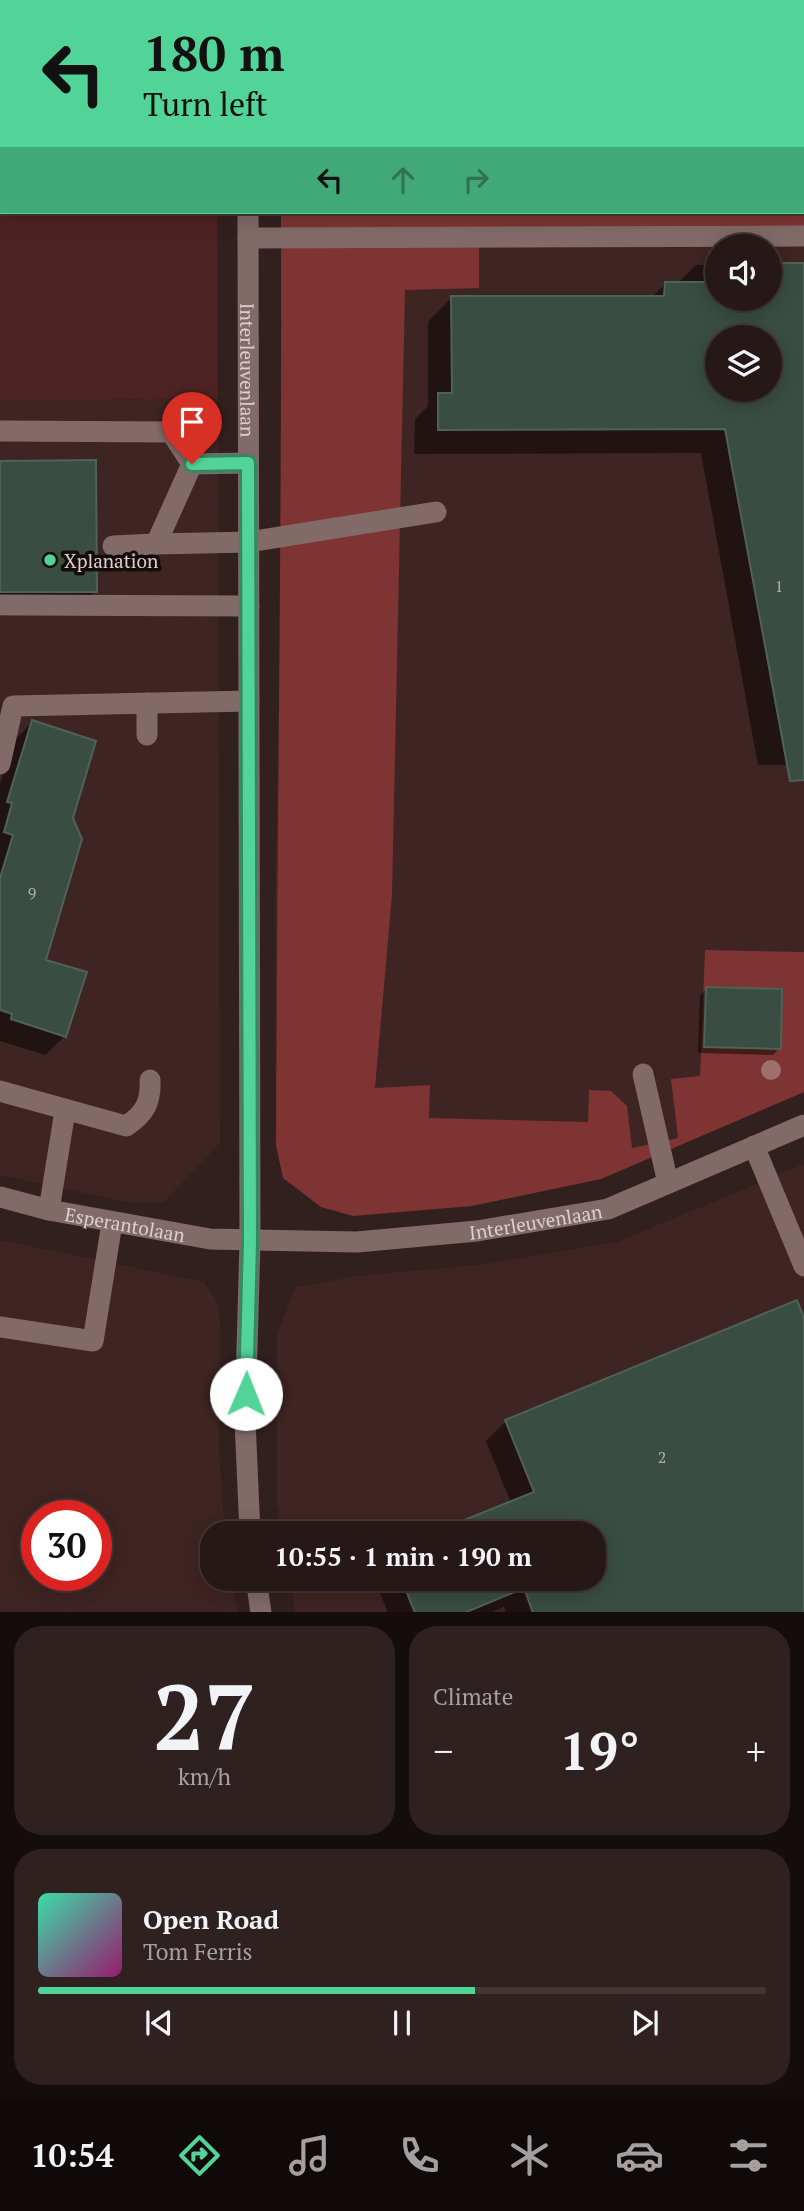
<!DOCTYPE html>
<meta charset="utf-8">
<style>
:root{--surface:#261816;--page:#2e211f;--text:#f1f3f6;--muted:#a4a0a1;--line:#423735;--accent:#52d397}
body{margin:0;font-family:"PT Serif",serif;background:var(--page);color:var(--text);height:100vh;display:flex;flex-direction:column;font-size:26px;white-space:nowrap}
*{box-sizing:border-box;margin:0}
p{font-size:23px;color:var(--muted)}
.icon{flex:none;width:38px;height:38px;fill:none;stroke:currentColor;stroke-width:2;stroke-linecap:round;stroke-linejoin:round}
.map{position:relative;height:1612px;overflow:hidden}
.panel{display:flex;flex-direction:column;gap:14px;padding:14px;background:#150d0c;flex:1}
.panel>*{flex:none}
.guide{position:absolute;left:0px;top:0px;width:805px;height:214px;box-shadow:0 4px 18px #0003,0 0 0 2px var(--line);background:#52d397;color:#111;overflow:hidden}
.controls{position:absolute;left:705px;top:234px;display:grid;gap:14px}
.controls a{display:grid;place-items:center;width:77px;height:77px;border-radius:50%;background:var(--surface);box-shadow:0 4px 18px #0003,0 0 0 2px var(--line);font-size:35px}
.speed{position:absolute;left:21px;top:1500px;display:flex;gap:14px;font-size:35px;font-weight:700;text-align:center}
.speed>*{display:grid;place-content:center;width:91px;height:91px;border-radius:50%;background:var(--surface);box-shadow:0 4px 18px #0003,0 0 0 2px var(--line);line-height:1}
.speed .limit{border:10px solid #d22;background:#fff;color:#111}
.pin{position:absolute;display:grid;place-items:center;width:60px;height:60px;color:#fff;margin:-72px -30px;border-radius:50% 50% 50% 0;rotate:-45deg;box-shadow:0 0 7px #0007}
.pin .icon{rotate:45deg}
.me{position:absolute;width:77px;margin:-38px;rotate:1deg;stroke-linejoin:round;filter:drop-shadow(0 0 5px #0008)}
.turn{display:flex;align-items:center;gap:24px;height:147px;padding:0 28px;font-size:32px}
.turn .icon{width:91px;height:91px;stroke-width:2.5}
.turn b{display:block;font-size:49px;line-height:60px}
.lanes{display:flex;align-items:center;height:66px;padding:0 28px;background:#0003;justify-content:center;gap:35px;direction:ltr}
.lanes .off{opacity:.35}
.big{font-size:52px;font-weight:700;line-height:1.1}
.panel .tile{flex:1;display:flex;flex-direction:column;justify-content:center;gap:10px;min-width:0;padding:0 24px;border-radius:28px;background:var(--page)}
.panel .dial{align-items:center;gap:0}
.dial b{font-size:91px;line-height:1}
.song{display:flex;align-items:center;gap:21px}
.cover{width:84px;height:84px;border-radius:10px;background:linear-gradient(135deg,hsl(160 70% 55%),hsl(320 70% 35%))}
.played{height:7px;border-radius:4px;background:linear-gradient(90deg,var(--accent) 60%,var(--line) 60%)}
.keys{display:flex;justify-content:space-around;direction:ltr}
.heat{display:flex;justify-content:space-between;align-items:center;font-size:38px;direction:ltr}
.panel .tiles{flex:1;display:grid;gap:14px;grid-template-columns:1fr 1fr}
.tile:last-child{grid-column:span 2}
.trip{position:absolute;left:200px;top:1521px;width:406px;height:70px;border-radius:28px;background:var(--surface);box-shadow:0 4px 18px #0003,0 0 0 2px var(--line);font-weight:700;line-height:70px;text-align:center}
.tabs{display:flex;height:112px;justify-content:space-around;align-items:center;background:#0f0a09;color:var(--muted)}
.tabs .icon{width:49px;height:49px}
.tabs .selected{color:var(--accent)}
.tabs b{font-size:32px;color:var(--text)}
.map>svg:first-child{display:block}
</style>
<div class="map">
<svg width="804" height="1613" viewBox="0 0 804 1613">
<rect width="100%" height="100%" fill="#32201e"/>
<path fill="#3e2422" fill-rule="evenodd" d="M0 0H219L2 2 0 205Z
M282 0H804V169L803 2Z
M804 203V1092L601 1179 472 1206 353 1216 321 1207 283 1178 276 1145 275 903 282 536 281 212H803ZM718 247H770V299H718ZM718 338H770V390H718Z
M218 398 220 1143 164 1202 131 1203 0 1175V401Z
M804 1164V1612H295L290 1579 593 1578V1533H282L277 1502V1334L296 1287 358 1276 487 1264 617 1242Z
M0 1240 204 1282 216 1300 220 1320 219 1450 225 1533H212V1578L231 1579 238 1612H0ZM37 1516H96V1575H37Z"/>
<path fill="#4d2321" d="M0 205 2 212H217L218 398 0 401Z"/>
<path fill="#7d3432" d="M804 169V234H479V288L405 290 392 895 375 1088 430 1085 429 1118 588 1122 589 1090 611 1091 627 1106 632 1148 678 1138 671 1079 700 1076 705 950 804 952V1092L601 1179 472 1206 353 1216 321 1207 283 1178 276 1145C277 834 282 523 281 212H803Z"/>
<path fill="#0007" fill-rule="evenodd" d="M511 0H608V2H511Z
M706 0H804V166L803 2Z
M696 265H718V299H770V265H804V765H758L701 453 414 454 415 419 428 406V322L452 297H652L665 284H677ZM718 338H770V390H718Z
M0 463 95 591 71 616H0Z
M32 722 71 818 44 961 65 1036 45 1055 0 1041V784L13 742Z
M706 989 779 1048 773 1055 698 1053 700 996Z
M804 1323V1613H506L504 1607 489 1613H388L374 1578H593V1533H437L511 1503 486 1441 506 1421Z
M428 1528 430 1533H415Z"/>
<path fill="#3a4d42" stroke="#4f6257" stroke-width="2" fill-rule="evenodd" d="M770 263H804V780L790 781 725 429 438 430V393H452L451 296H664L665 282H718V299H770ZM718 338H770V390H718Z
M96 460 97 592H0V461Z
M32 720 96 741 73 818 82 839 46 960 87 972 66 1037 11 1019 12 1014 0 1010V878L13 835 4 832 12 803 7 802Z
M706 987 782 989 781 1049 704 1047Z
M797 1300 804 1318V1613H533L524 1588 464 1613H415L401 1578H593V1533H432L534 1492 505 1420Z"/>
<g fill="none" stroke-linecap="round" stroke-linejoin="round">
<g stroke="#816a68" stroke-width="21">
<path d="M118 0V2"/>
<path d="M247 0V2"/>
<path d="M0 146H2"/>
<path d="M803 152H804"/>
<path id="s1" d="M248 212 250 1242 245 1421 250 1533"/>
<path d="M248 238 804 236"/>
<path d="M0 431 171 432 192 464 156 544 249 542 436 512"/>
<path d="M192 464 248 463"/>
<path d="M113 546 156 544"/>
<path d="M0 605 249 606"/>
<path d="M147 703V735"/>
<path d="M0 764 13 706 249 701"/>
<path d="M643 1074 668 1183"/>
<path d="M0 1091 126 1126C145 1114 151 1102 150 1080"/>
<path d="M754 1146 804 1266"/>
<path id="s2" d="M0 1197 49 1210 210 1239 357 1242 477 1231 608 1209 804 1125"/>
<path d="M49 1210 65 1111"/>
<path d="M0 1327 93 1341 112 1223"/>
<path d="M256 1578 261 1613"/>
</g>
</g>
<circle fill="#9d706c" cx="771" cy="1070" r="10"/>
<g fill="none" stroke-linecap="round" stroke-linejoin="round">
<defs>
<path id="route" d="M192 464 248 463 250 1242 246 1394"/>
</defs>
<use href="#route" stroke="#358962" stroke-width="18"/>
<use href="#route" stroke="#52d397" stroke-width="12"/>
</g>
<circle fill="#52d397" stroke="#140c0b" stroke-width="2.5" cx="50" cy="560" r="7"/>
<g text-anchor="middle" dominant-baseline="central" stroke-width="7" stroke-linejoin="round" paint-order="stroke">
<g font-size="16" fill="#b4aeab">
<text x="779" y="586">1</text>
<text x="32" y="893">9</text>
<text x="662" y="1457">2</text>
</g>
<g font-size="19" fill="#ddcfce" stroke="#140c0b">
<text stroke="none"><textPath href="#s1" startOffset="158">Interleuvenlaan</textPath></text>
<text stroke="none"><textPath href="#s2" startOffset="541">Interleuvenlaan</textPath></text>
<text stroke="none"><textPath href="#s2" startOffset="128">Esperantolaan</textPath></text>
</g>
<g font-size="19" fill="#ddcfce" stroke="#140c0b" text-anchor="start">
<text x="64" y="560">Xplanation</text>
</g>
</g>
</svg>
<div class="controls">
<a><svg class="icon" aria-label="sound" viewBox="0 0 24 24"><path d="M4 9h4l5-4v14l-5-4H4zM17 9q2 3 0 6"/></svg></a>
<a><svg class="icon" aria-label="layers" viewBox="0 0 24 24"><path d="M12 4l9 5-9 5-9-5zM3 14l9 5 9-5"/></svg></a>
</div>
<div class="speed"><div class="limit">30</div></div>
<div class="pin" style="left:192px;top:464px;background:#d93025"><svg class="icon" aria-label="arrive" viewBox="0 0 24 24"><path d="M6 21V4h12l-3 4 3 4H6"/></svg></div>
<svg class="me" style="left:246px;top:1394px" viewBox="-20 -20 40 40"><circle r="19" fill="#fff"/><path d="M0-13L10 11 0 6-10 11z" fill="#52d397"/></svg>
<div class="trip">10:55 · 1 min · 190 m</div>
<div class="guide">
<div class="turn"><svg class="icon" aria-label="left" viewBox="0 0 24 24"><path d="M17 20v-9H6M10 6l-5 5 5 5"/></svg><div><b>180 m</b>Turn left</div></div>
<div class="lanes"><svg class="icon" aria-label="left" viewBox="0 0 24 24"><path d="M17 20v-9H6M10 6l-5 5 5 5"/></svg><svg class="icon off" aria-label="ahead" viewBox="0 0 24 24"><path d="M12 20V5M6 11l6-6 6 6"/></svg><svg class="icon off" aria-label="right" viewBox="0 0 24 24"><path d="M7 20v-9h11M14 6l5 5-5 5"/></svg></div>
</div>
</div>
<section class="panel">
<div class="tiles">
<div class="tile dial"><b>27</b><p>km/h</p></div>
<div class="tile"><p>Climate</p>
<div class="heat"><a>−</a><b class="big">19°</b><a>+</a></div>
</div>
<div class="tile">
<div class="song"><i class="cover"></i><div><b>Open Road</b><p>Tom Ferris</p></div></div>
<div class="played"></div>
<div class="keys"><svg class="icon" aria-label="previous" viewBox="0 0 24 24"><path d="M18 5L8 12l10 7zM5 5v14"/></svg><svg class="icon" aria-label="pause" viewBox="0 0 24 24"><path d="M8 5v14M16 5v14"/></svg><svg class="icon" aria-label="next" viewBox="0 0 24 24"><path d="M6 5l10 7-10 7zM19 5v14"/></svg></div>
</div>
</div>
</section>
<nav class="tabs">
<b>10:54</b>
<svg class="icon selected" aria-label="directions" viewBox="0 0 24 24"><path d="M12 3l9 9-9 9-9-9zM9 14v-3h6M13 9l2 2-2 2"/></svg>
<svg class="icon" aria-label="music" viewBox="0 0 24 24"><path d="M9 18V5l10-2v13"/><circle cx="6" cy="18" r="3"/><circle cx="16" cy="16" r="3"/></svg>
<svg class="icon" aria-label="phone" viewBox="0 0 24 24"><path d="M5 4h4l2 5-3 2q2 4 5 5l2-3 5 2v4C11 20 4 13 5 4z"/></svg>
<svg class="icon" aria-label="climate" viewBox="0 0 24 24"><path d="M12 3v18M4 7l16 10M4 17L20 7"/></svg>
<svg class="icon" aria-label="car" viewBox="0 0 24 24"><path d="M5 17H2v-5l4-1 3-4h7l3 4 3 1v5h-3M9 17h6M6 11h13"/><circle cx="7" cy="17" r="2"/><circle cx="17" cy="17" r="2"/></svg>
<svg class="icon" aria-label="filters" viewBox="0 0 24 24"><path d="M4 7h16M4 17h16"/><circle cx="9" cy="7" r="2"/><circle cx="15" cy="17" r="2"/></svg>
</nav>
